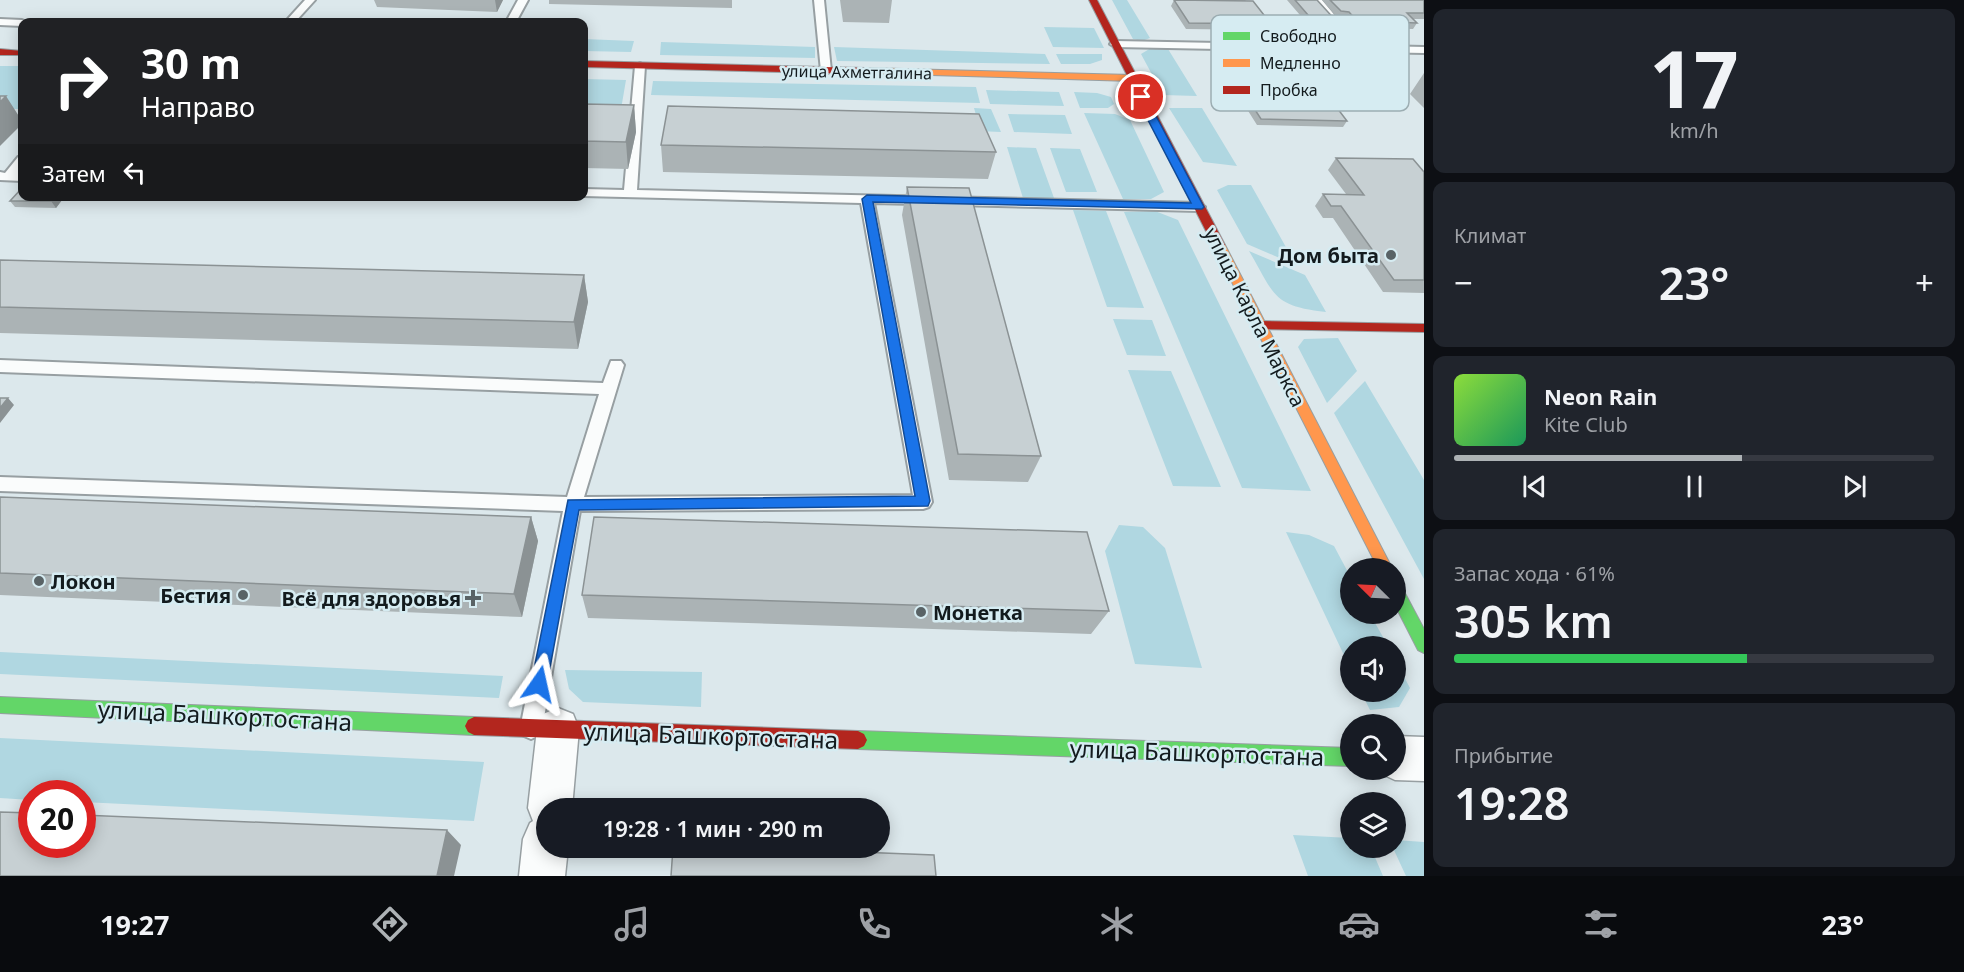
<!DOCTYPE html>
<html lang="ru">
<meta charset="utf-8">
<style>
:root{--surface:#171b24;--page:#20242c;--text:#f1f3f6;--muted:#9ea1a6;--line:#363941;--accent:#adb2b5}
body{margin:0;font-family:"Noto Sans",sans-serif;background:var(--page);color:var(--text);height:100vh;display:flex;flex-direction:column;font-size:22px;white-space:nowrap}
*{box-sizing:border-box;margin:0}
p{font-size:20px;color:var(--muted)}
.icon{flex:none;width:33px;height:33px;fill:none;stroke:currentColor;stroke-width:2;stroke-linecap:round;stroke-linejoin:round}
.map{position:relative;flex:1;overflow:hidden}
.details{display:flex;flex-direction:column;gap:9px;padding:9px;background:#0d0f14;width:540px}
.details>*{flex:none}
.hud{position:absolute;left:18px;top:18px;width:570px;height:183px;border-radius:12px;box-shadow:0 3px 15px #0003;background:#202124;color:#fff;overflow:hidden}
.needle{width:39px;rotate:294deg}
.tools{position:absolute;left:1340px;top:558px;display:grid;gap:12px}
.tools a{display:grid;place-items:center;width:66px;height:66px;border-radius:50%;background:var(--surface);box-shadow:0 3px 15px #0003;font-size:30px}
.speed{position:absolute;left:18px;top:780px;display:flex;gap:12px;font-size:30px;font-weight:700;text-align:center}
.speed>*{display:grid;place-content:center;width:78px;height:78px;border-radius:50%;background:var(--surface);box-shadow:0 3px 15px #0003;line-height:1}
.speed .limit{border:9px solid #d22;background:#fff;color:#111}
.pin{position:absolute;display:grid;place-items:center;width:51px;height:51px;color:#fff;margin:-26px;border:3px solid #fff;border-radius:50%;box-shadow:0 2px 6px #0007}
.me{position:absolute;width:66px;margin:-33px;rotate:11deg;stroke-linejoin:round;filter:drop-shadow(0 0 4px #0008)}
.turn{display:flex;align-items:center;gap:21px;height:126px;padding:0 24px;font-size:27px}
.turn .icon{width:78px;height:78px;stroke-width:2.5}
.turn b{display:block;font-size:42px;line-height:51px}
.then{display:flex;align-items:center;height:57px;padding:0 24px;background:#0003;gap:12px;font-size:22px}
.big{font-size:45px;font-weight:600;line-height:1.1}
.details .tile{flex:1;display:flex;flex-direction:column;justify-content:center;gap:9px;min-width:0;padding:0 21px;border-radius:12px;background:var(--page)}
.details .dial{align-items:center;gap:0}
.dial b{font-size:78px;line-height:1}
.song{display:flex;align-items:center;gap:18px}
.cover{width:72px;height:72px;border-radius:9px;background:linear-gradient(135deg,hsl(90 70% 55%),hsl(150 70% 35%))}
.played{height:6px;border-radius:3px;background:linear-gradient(90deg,var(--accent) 60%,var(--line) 60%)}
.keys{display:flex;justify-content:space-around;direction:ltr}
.heat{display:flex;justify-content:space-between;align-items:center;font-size:33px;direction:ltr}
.charge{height:9px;border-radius:4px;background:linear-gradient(90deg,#34c759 61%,var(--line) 0)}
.trip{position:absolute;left:536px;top:798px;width:354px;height:60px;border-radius:30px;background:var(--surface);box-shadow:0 3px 15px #0003;font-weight:600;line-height:60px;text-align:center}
.dock{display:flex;height:96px;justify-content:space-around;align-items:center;background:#090b0e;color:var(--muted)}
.dock .icon{width:42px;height:42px}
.dock .selected{color:var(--accent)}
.dock b{font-size:27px;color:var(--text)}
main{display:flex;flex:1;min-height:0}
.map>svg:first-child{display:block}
</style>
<main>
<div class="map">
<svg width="1424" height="876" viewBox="0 0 1424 876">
<rect width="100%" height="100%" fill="#dce8ec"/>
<path fill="#b0d7e1" d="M1112 0H1127L1150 38 1142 41 1133 39Z
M1044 27 1094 28 1104 48 1053 47Z
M584 39 634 41 631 52 584 51Z
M661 42 815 47V58L660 55Z
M834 47 1045 54 1050 64 837 61Z
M1151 48 1168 49 1197 96 1163 95 1141 54Z
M1056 54H1102V60L1090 64H1061Z
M0 66H22V109H0Z
M584 79 626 80 619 121 584 120Z
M653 81 976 87 980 103 651 95Z
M986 90 1059 92 1064 106 990 104Z
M1074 92 1097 93 1111 97 1114 104 1108 108H1080Z
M974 108 991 109 1001 132 954 130 976 115Z
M1169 108H1202L1237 166 1203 162Z
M1084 113 1115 114 1130 120 1164 192 1151 199H1123Z
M1008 114 1065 115 1072 134 1014 132Z
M1007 147 1036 148 1054 198H1023Z
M1050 148 1080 149 1097 192H1066Z
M1228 185H1251L1296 265 1247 244 1217 190Z
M1073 210 1106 211 1144 308 1107 307Z
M1155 211 1178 220 1311 491 1242 488 1124 212Z
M1249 251 1305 275 1326 312C1272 306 1275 295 1249 251Z
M1113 319 1152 320 1166 356 1127 355Z
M1338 338 1357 371 1327 403 1298 347 1304 339Z
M1128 370 1171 371 1221 487 1173 486Z
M1365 381 1424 480V579L1334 413Z
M1119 525 1143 527 1165 548 1202 668 1135 664 1105 551Z
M1286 532 1309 535 1334 546 1350 576V614H1370L1388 646H1350V668Z
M0 652 503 676 499 698 0 674Z
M1395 660 1410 688 1399 707 1370 710 1361 692H1395Z
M565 670 702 672 701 707 583 702 569 689Z
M0 738 484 762 474 821 83 802 82 794H32L31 800 0 798Z
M1293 835 1350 838V848H1371L1383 876H1308Z
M1395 840 1424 842V876H1406L1393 848H1395Z"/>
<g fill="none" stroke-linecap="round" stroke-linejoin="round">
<defs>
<path id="lane" d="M305 0H315L295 22H285Z
M518 0H528L516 22H506Z
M814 0H824L831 71 826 74 821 71Z
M1312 0H1322L1347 30 1333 45 1424 47V53L1115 47 1110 44 1115 41 1321 45 1336 30Z
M0 19 22 20 27 22H22V26L0 25Z
M640 63 645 66 637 190 1199 203 1205 207 1199 211 874 203 932 502 929 507 923 509 580 511 542 729 538 736 531 739 524 736 520 729 563 511 0 491V477L567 497 599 394 0 372V360L603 383 611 361H621L624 365 584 497 913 495 861 203 583 196 584 189 624 190 635 66Z
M22 156V167L18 173H22V181L0 180V172L5 173 18 157Z"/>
<path id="street" d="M558 708 573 714 579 729 572 808H546V848H568L565 876H519L523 839 530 823 533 821 528 808 537 729 543 714Z
M1395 736 1424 737V781L1395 780 1380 773 1378 770H1395Z"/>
<path id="fast" d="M1395 582 1400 584 1424 629V653L1418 650 1395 605Z
M0 697 474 717 480 720 483 726 480 732 474 735 0 713Z
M858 731 1350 748V766L858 749 852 746 849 740 852 734Z"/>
<path id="slow" d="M865 68 1132 75 1136 78 1132 81 862 73V69Z
M1219 241 1225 245 1392 568H1378L1213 245Z"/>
<path id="jam" d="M1089 0H1097L1225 245 1223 247 1219 249 1213 245Z
M0 49 22 51V55H0Z
M584 61 865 68 869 71 865 74 584 67Z
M1259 321 1424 324V332L1259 329 1253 325Z
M474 717 858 731 864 734 867 740 864 746 858 749 474 735 468 732 465 726 468 720Z"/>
</defs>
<use href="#lane" stroke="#979fa2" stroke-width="4"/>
<use href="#street" stroke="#979fa2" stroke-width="3"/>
<use href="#fast" stroke="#979fa2" stroke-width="2"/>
<use href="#slow" stroke="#979fa2" stroke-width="2"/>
<use href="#jam" stroke="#979fa2" stroke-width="2"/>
<use href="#lane" fill="#fafcfc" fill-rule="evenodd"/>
<use href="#street" fill="#fafcfc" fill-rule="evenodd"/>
<use href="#fast" fill="#63d668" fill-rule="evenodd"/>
<use href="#slow" fill="#ff974d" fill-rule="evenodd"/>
<use href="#jam" fill="#b3261e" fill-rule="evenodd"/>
</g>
<path fill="#abb3b5" d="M374 0H503L497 12 377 7Z
M549 0H732V8L549 4Z
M840 0H892L889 23 843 22Z
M1174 0H1246L1245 1 1271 24 1268 30 1186 29 1171 6Z
M1287 0H1317L1338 23 1335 29H1312Z
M1322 0H1424V19H1413L1417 23 1413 29 1354 28 1345 18 1337 17Z
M1231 73 1347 121 1343 127 1257 125 1228 79Z
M1424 73V108L1410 94Z
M584 104 634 105 636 132 628 169 584 168Z
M661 145 996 152 988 179 663 172Z
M1336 158 1424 172V293L1383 292 1333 218H1323L1315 206 1323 194H1346L1328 170Z
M907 187 1041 456 1028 482 949 480 902 215Z
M22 196H65L56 208 15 207 10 201Z
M0 260 584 275 588 302 578 349 0 333Z
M0 497 531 517 538 541 522 617 0 595Z
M582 595 1109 611 1091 634 588 618Z"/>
<path fill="#8b9294" d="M495 0H503L497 12Z
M6 96 22 121V124L0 146V102Z
M634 105 636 132 628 169 626 142Z
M55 196H65L56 208 51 201Z
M584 275 588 302 578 349 574 322Z
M8 398 14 405 0 423V408Z
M531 517 538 541 522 617 514 594Z
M447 830 461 845 454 876H437Z"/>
<path fill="#c7d0d3" stroke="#8b9294" stroke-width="1.5" d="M1174 0 1253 1 1271 24 1189 23Z
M1295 0H1317L1338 23H1315Z
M1330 0H1424V13H1407L1417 23 1357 21 1349 12 1341 11Z
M1231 73 1312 75 1347 121 1261 119Z
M0 96H6L0 102Z
M584 104 634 105 626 142 584 141Z
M668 106 979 114 996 152 661 145Z
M1336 158 1413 159 1424 172V280H1394L1341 206H1331L1323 194 1364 195Z
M907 187 969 188 1041 456 958 454Z
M22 188V196H55L51 201H10Z
M0 260 584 275 574 322 0 307Z
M0 398H8L0 408Z
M0 497 531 517 514 594 0 573Z
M594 517 1087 532 1109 611 582 595Z
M0 812 32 813V844H82V815L447 830 437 876H0Z
M673 848H756L934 855 936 876H671Z"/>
<path fill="#1a73e8" stroke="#114b97" stroke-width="1.5" d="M1141 94 1146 97 1204 207 1202 209 873 202 930 501 928 506 579 510 547 684 545 690 539 692 533 690 531 684 568 500 915 496 862 199 867 195 1191 203 1136 97Z"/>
<g fill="#596366" stroke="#d6ecf2" stroke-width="2">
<circle cx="1391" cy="255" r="6"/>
<circle cx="39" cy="581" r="6"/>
<circle cx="243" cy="595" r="6"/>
<path d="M470 589h6v6h6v6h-6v6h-6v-6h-6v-6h6z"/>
<circle cx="921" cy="612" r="6"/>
</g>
<g text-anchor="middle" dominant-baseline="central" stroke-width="5" stroke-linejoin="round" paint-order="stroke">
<g font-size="16" fill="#131b1e" stroke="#d6ecf2">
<text transform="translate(857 72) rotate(1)">улица Ахметгалина</text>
</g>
<g font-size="20" font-weight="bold" fill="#131b1e" stroke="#d6ecf2" text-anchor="end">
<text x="1379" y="255">Дом быта</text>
<text x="51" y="581" text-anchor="start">Локон</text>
<text x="231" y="595">Бестия</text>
<text x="461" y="598">Всё для здоровья</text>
<text x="933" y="612" text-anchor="start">Монетка</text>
</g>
<g font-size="20" fill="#131b1e" stroke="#d6ecf2">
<text transform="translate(1255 317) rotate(63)">улица Карла Маркса</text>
</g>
<g font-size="24" fill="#131b1e" stroke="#d6ecf2">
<text transform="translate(225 715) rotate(3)">улица Башкортостана</text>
<text transform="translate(711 735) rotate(2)">улица Башкортостана</text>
<text transform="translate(1197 752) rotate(2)">улица Башкортостана</text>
</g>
</g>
<rect x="1211" y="15" width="198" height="96" rx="9" fill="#d6ecf2" stroke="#9cadb2" stroke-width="1.5"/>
<rect x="1223" y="32" width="27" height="8" fill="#63d668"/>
<rect x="1223" y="59" width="27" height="8" fill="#ff974d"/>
<rect x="1223" y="86" width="27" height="8" fill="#b3261e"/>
<g font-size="16" fill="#131b1e">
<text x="1260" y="42">Свободно</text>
<text x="1260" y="69">Медленно</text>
<text x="1260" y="96">Пробка</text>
</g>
</svg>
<div class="tools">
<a><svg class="needle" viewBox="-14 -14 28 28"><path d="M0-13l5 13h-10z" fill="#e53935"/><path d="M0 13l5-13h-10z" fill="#9ea1a6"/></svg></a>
<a><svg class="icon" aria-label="sound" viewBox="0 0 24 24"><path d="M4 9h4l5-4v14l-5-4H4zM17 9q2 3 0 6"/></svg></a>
<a><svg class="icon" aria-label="search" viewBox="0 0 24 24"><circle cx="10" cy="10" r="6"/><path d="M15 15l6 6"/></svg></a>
<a><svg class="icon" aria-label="layers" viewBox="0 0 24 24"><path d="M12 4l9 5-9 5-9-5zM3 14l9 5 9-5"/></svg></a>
</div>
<div class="speed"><div class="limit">20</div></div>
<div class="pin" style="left:1141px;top:97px;background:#d93025"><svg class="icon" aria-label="arrive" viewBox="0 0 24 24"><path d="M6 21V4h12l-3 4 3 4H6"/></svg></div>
<svg class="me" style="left:539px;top:684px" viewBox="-20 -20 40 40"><path d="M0-17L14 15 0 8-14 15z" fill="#1a73e8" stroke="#fff" stroke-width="4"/></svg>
<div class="trip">19:28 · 1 мин · 290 m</div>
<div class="hud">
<div class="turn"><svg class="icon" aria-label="right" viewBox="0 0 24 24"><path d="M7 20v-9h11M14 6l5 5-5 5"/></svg><div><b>30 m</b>Направо</div></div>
<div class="then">Затем<svg class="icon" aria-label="left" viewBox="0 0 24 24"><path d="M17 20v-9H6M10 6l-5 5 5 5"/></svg></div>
</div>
</div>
<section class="details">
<div class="tile dial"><b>17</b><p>km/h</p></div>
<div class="tile"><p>Климат</p>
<div class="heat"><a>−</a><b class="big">23°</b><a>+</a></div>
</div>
<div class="tile">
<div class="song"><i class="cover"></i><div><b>Neon Rain</b><p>Kite Club</p></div></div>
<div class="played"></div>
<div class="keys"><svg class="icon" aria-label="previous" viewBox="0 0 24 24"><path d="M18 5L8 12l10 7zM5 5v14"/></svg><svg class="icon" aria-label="pause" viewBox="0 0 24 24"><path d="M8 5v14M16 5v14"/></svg><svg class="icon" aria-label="next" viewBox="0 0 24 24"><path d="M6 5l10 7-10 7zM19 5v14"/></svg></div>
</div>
<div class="tile"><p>Запас хода · 61%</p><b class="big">305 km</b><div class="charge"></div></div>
<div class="tile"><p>Прибытие</p><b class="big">19:28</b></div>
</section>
</main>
<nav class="dock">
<b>19:27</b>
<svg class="icon selected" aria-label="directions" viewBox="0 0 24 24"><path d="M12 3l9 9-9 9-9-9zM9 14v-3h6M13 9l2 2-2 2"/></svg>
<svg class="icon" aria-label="music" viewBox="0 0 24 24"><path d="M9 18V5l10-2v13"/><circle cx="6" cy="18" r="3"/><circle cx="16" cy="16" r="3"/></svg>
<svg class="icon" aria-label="phone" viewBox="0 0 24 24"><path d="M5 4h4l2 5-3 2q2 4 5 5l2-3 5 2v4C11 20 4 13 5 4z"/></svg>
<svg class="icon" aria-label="climate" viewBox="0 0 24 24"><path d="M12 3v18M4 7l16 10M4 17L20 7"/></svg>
<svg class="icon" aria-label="car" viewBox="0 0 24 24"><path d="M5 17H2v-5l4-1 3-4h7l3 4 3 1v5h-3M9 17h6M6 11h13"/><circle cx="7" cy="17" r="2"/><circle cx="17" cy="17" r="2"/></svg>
<svg class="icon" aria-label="filters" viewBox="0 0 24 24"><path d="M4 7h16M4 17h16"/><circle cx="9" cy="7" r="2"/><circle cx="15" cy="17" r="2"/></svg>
<b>23°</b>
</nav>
